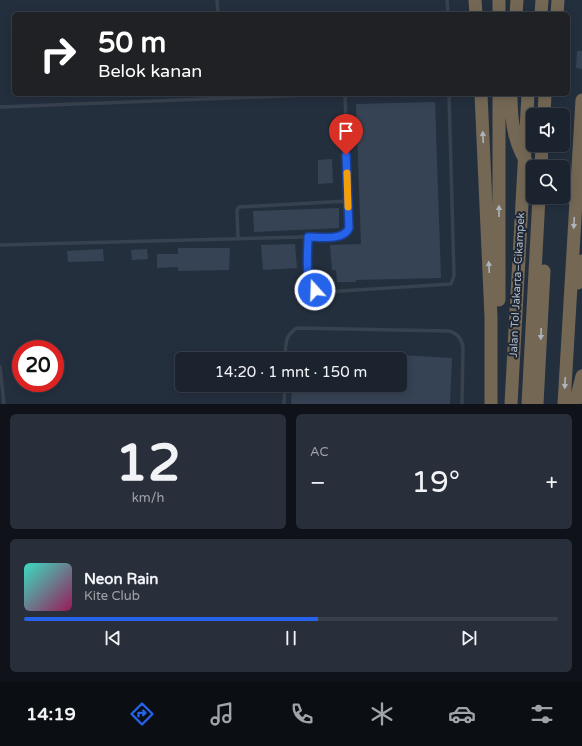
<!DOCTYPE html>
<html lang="id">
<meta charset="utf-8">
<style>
:root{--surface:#1b232e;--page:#282f3a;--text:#f1f3f6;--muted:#a0a4aa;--line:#39404a;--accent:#2563eb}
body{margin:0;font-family:"Varela Round",sans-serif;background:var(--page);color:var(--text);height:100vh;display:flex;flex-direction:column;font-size:15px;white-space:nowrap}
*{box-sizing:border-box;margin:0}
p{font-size:13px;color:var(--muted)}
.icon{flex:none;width:22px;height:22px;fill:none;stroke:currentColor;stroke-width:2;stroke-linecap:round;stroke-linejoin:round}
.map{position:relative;height:404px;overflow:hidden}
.side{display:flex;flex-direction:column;gap:10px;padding:10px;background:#0f1319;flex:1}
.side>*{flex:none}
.top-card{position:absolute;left:12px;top:12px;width:558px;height:84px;border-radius:6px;box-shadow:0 2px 10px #0003,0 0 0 1px var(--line);background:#202124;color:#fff;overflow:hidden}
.buttons{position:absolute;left:526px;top:108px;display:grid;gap:8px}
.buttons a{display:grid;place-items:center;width:44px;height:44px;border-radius:6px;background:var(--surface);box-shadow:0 2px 10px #0003,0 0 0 1px var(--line);font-size:20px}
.speed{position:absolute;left:12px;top:340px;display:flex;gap:8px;font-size:20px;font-weight:700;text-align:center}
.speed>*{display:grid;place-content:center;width:52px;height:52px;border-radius:50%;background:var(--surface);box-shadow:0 2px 10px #0003,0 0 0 1px var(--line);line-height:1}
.speed .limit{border:6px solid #d22;background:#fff;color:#111}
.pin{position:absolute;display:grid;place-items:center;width:34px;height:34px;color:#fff;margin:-41px -17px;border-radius:50% 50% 50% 0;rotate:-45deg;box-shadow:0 0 4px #0007}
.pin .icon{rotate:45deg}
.me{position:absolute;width:44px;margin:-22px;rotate:340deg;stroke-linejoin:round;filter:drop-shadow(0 0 3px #0008)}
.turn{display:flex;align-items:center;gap:14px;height:84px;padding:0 20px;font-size:18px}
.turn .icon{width:52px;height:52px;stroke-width:2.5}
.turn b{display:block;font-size:28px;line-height:34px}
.big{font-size:30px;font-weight:600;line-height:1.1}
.side .card{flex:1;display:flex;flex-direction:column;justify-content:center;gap:6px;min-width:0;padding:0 14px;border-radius:6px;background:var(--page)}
.side .dial{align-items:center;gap:0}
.dial b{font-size:52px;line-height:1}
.song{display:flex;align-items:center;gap:12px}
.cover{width:48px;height:48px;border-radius:6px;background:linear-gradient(135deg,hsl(170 70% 55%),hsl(330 70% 35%))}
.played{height:4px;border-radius:2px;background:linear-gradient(90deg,var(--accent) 55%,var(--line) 55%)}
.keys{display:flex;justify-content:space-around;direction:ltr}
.heat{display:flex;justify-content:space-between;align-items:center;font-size:22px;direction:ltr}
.side .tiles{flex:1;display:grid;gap:10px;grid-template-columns:1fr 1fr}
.card:last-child{grid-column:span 2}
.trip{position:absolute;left:175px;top:352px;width:232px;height:40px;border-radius:6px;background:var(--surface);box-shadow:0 2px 10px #0003,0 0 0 1px var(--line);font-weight:600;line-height:40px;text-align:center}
.tab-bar{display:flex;height:64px;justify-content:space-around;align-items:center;background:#0b0e12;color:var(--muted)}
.tab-bar .icon{width:28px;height:28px}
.tab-bar .current{color:var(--accent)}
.tab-bar b{font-size:18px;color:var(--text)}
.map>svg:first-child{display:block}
</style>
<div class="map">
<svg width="582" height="404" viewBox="0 0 582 404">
<rect width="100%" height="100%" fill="#242f3e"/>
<path fill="#364354" d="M577 51H582V69L576 68Z
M435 102 441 278 356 280V282H337L336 270H332L330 245 361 244 356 104Z
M332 159 333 183 318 184V160Z
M339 208V228L254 232 253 211Z
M295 244 297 268 263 270 261 245Z
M178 248H230L229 270 178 271V267L157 268V254H178Z
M103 249 104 261 68 262 67 251Z
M147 249 148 259 132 260 131 250Z
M293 351 366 354 365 359H293Z
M400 355 452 358 450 404H291L292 385H400Z"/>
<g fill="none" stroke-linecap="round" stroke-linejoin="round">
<path stroke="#38414e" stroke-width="3.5" d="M217 0 218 14
M447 0 448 14
M0 107 335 94
M308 237C308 248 305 277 311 286 314 291 320 291 325 292L451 284 454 276 449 94
M238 238 237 210 239 207 348 201
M0 245 340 236 348 231 349 228 345 94
M285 359C286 345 284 336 297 328L449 331C458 334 461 338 463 347L462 404
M0 367 4 404
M284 404 285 385"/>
<path stroke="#746855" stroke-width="13" d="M475 0 476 14
M499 14V0
M516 14 517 0
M541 14 542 0
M557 14 558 0
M481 94 491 317V404
M511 94C511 123 514 148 533 171
M544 115 545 94
M541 167 542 145
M563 195 582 201
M578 283 582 261
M499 300V94
M511 404 528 94
M528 404 539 197
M537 404 544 271
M564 404 582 100
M575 404 582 376"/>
</g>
<defs><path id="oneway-solid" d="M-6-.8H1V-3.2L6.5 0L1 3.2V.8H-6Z"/></defs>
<g fill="#aeb4bd">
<use href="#oneway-solid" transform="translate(483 137) rotate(-93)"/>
<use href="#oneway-solid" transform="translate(499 211) rotate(-90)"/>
<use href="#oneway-solid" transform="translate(574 223) rotate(93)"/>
<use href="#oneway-solid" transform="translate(489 267) rotate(-93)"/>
<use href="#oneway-solid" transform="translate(541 334) rotate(92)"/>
<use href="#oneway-solid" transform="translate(565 383) rotate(93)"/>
</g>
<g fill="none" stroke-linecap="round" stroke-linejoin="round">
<defs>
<path id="route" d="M315 290C304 279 308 253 308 237 320 237 344 241 349 228L346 155"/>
</defs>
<use href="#route" stroke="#184099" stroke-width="10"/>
<use href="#route" stroke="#2563eb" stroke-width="7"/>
<path stroke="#f59e0b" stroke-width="7" d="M347 173 348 207"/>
</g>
<g text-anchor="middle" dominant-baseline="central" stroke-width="4" stroke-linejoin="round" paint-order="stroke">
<g font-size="11" fill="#b4bcc9" stroke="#1d2633">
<text transform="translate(517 285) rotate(-87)">Jalan Tol Jakarta–Cikampek</text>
</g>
</g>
</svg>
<div class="buttons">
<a><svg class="icon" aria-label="sound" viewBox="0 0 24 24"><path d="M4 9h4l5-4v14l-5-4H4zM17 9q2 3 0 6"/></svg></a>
<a><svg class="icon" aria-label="search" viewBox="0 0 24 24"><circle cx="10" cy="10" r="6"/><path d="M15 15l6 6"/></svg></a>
</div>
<div class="speed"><div class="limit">20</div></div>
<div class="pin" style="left:346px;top:155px;background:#d93025"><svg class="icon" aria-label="arrive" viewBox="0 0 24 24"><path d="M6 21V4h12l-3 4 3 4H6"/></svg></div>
<svg class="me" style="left:315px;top:290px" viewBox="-20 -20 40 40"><circle r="17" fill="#2563eb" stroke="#fff" stroke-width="3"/><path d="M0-11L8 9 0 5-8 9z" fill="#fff"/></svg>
<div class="trip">14:20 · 1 mnt · 150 m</div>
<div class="top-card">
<div class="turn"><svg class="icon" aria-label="right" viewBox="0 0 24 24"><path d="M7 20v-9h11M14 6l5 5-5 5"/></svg><div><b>50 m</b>Belok kanan</div></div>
</div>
</div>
<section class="side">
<div class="tiles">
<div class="card dial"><b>12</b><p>km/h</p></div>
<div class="card"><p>AC</p>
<div class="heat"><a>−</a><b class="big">19°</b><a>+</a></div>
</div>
<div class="card">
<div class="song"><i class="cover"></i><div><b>Neon Rain</b><p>Kite Club</p></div></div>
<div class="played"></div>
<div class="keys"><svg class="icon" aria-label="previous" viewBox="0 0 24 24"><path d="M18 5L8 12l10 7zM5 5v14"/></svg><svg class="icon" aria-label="pause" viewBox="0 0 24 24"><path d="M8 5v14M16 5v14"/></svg><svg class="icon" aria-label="next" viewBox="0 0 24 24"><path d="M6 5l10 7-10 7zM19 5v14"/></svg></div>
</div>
</div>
</section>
<nav class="tab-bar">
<b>14:19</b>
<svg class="icon current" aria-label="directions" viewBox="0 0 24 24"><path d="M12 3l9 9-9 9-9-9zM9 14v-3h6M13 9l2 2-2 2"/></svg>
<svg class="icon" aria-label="music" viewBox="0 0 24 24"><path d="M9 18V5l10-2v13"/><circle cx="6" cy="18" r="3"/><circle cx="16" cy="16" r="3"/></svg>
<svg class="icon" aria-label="phone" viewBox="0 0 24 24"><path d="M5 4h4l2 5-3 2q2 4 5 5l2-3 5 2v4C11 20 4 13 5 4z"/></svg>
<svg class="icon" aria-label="climate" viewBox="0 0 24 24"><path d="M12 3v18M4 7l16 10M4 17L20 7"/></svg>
<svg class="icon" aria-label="car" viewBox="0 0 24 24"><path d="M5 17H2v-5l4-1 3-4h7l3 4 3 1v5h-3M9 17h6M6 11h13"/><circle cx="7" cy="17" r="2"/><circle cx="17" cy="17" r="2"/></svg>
<svg class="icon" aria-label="filters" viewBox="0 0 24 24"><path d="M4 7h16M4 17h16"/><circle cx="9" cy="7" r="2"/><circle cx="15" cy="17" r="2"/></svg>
</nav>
